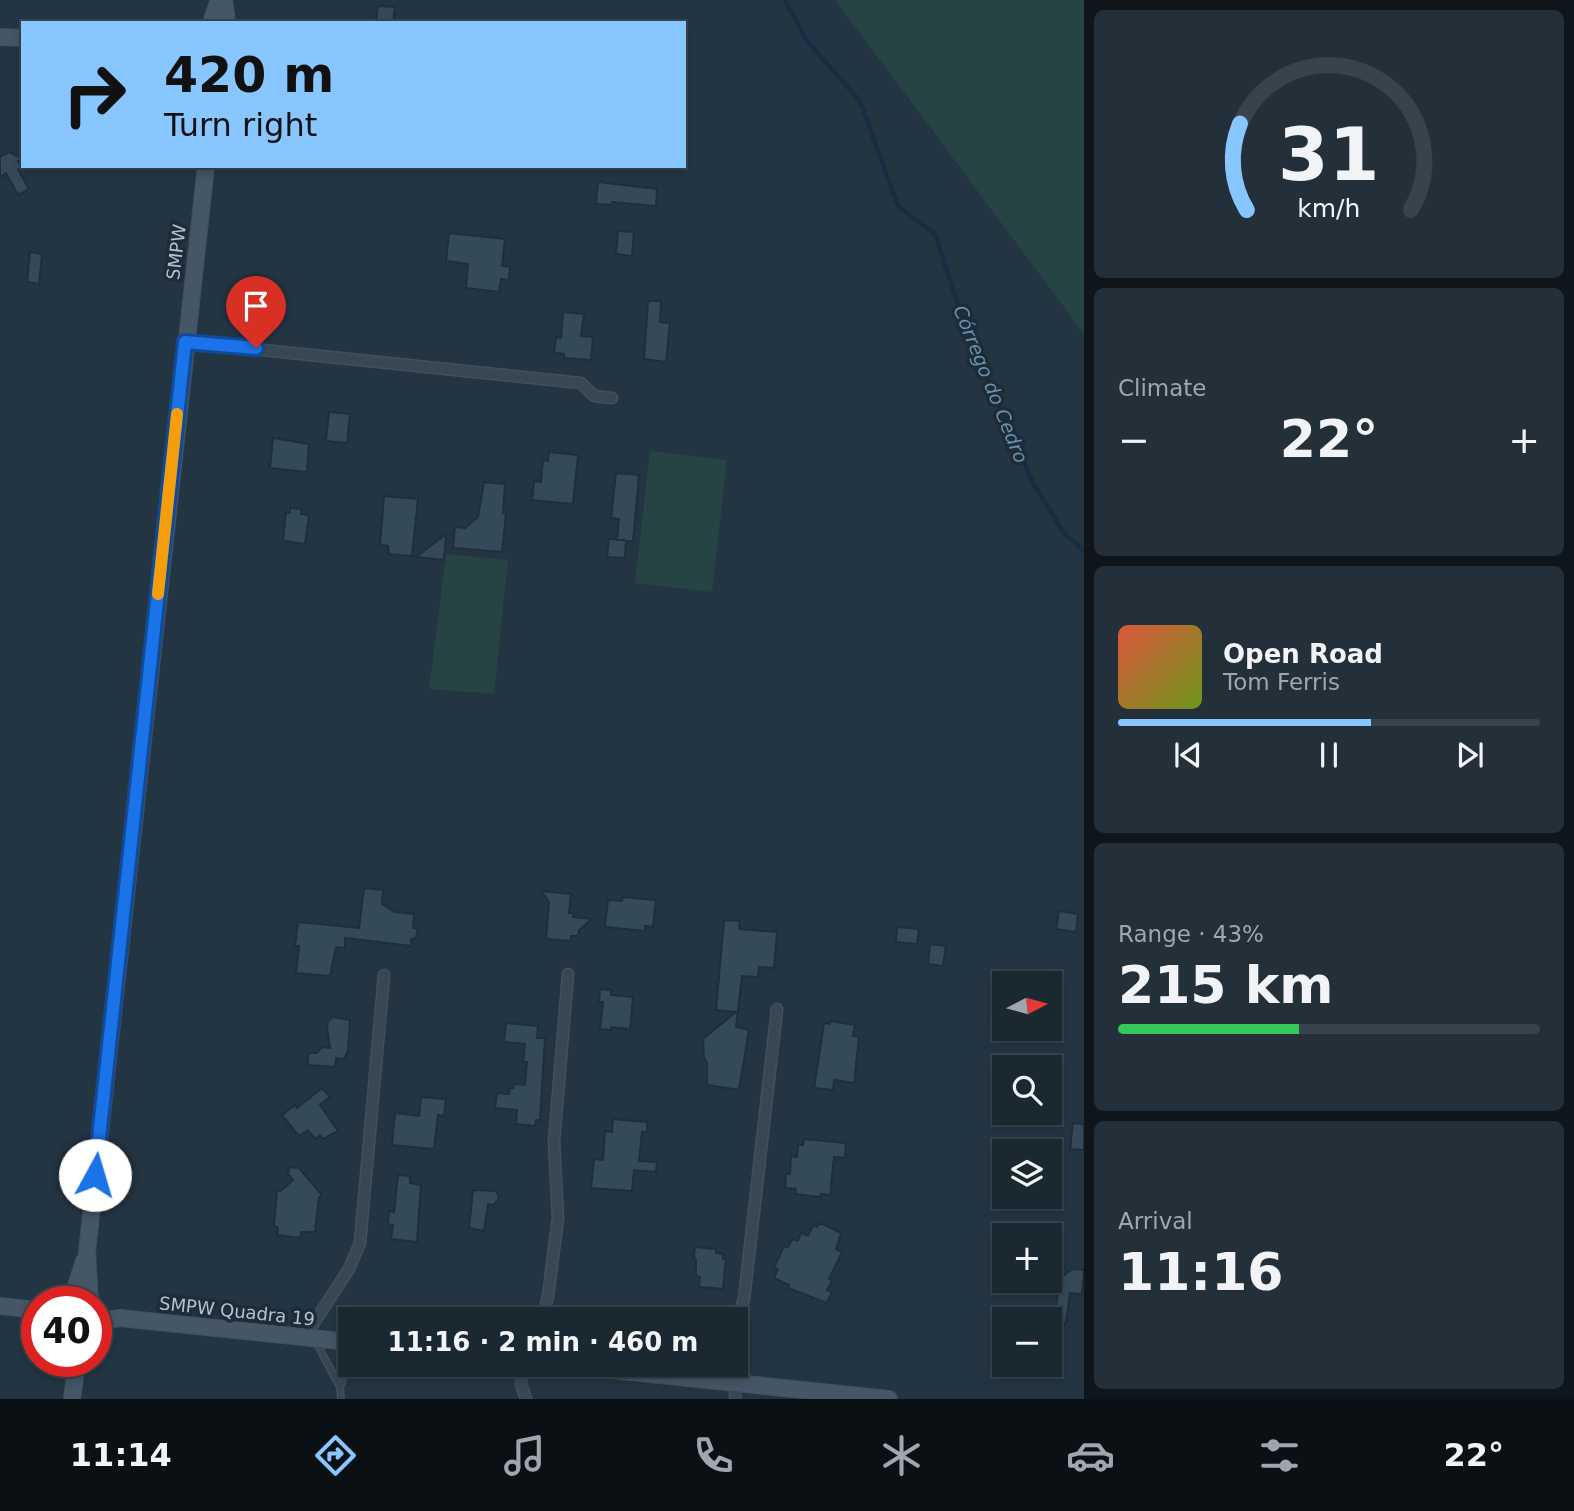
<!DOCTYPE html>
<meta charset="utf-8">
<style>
:root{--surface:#1a2832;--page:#23303a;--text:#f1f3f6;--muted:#9fa6ac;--line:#38444d;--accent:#87c6ff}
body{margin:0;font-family:"DejaVu Sans",sans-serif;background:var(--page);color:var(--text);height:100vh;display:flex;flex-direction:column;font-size:26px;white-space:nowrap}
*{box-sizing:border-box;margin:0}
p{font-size:23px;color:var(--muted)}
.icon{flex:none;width:38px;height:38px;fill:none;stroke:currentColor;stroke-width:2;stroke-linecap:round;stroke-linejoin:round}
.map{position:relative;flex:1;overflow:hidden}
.side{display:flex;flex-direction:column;gap:10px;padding:10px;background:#0e161c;width:490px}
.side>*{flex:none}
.hud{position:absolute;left:21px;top:21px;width:665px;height:147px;border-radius:0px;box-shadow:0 4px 10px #0003,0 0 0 2px var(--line);background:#87c6ff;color:#111;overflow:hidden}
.needle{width:46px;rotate:84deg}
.controls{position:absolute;left:992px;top:971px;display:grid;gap:14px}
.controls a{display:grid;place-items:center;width:70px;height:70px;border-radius:0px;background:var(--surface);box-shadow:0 4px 10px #0003,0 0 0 2px var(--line);font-size:35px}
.speed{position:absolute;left:21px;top:1286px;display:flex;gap:14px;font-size:35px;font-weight:700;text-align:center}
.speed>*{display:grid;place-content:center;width:91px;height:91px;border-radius:50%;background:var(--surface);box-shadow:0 4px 10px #0003,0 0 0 2px var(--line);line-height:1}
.speed .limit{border:10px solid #d22;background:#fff;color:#111}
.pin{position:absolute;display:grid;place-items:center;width:60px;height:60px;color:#fff;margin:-72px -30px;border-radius:50% 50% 50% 0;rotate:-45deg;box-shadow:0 0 7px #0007}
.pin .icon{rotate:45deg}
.me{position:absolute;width:77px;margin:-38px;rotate:6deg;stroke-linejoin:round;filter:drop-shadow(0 0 5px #0008)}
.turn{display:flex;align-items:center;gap:24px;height:147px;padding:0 28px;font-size:32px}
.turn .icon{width:91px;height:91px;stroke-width:2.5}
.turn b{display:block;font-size:49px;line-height:60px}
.big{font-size:52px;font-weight:700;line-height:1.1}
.side .tile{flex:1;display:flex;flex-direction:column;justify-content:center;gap:10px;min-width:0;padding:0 24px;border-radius:10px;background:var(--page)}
.side .dial{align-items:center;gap:0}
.dial svg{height:182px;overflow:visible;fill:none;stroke:var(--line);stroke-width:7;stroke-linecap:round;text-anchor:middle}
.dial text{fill:var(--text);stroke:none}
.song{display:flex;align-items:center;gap:21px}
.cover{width:84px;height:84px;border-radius:10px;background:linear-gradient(135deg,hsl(10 70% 55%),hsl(80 70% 35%))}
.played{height:7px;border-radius:4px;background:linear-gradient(90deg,var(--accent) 60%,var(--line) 60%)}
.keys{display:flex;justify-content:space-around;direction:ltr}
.heat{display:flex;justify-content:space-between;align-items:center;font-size:38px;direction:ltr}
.charge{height:10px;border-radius:5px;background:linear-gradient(90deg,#34c759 43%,var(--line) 0)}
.trip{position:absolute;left:338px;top:1307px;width:410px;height:70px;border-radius:0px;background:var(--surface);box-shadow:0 4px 10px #0003,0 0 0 2px var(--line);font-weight:700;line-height:70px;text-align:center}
.menu{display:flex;height:112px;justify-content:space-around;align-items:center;background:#0a1014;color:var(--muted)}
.menu .icon{width:49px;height:49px}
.menu .selected{color:var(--accent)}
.menu b{font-size:32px;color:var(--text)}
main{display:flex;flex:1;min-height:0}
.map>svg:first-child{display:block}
</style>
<main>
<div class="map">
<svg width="1084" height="1399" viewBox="0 0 1084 1399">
<rect width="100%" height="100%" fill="#233543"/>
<path fill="#254443" d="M835 0H1084V334Z
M650 451 727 460 712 592 635 583Z
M446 554 508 560 494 694 429 689Z"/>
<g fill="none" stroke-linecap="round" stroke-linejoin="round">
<path stroke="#152e43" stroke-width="4.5" d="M785 0 807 41 860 101 898 206 935 234 968 336 1033 483 1064 533 1084 551"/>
</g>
<path fill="#354a59" stroke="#1f2e3a" stroke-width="2" d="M378 6 395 7 393 23H376Z
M9 152 23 159 18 161 21 167 18 169 29 189 18 195 6 173 0 177V157Z
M598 182 657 189 656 206 612 202 611 205 596 204Z
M618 231 634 232 632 256 616 254Z
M449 233 505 239 502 266 510 267 509 280 501 279 499 292 466 288 468 264 446 261Z
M30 252 42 254 39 284 27 282Z
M648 301H661L660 322 670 323 666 362 644 359Z
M563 312 584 314 581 336 593 337 591 360 564 358V354L554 353 556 337 561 338Z
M329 412 350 414 347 443 326 441Z
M273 438 309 444 307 472 270 468Z
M549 452 578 455 573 504 532 500 534 481 541 482 543 460 548 461Z
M616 473 639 475 633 541H626L625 558 607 557 609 539 625 540H617L619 519 611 518Z
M484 482 505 484 503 513 506 514 502 552 453 548 455 527 465 528 478 517Z
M384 496 418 499 412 556 389 554 388 546 380 545Z
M290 508 302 509 301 514 309 515 305 544 283 541 286 512 290 513Z
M446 534 444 560 416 557Z
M364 888 383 890 382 904 395 912 414 914 413 928 418 929 416 938 411 939V946L345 938V948L336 947 330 976 296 973 299 946H295L298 922 359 928Z
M541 891 571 894 569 913H573V917L592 919 579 930 578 936H571V941L546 939 549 902Z
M623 897 656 900 653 927 645 926V931L605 927 608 900 622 901Z
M1059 911 1078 914 1076 932 1056 929Z
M724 920 740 921 739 929 777 932 774 968 759 967 758 977 742 976 736 1027 749 1030 739 1090 707 1085V1062L704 1058 703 1039 736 1012 716 1010Z
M897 927 919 929 917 944 896 942Z
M930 944 946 946 943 966 928 964Z
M600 989 611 990V995L633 997 630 1029 611 1027V1030L600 1029 603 1002H599Z
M993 989 1004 990V1029L988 1027Z
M333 1017 350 1020 348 1051 344 1059 336 1058 335 1067 308 1065V1055L311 1053H317L322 1047 330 1048 327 1028 328 1021Z
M830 1021 855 1025 853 1036 859 1037 854 1083 834 1080 833 1090 814 1088 824 1023 830 1024Z
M506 1023 538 1026 537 1038H545L540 1120H536L535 1126 516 1124 517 1110 495 1108 497 1093 509 1094 510 1088H513L514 1084 525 1085 527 1062H523L525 1044 504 1042Z
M322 1088 330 1097 320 1105 338 1131 323 1139 320 1135 315 1139 308 1130 299 1136 282 1115 295 1105 297 1108Z
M421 1097 446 1099 444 1116 438 1115 434 1149 392 1145 395 1113 419 1116Z
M613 1119 647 1122V1132H642L639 1161 657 1162 656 1172 634 1170 632 1191 591 1188 594 1159 603 1160 605 1131 612 1132Z
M1073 1123 1084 1124V1150L1070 1149Z
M804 1139 846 1143 845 1158 834 1157 830 1195 821 1194 820 1197 795 1194 796 1189 785 1188 786 1174H790L791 1156 797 1157 798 1145H803Z
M289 1167 299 1168 322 1195 319 1197 315 1232H301L300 1238 277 1235 278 1228 274 1225 277 1190 281 1191 293 1180 288 1174Z
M398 1175 410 1176V1183L421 1185 417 1242 391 1239 393 1225 388 1224 389 1211 394 1212Z
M473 1190 496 1191 499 1198 494 1205 488 1204 484 1231 469 1228Z
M819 1224H823L841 1233 836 1249 842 1252 829 1279 832 1281 827 1290 832 1292 827 1303 788 1288 789 1285 774 1278 778 1269 774 1268 784 1246 788 1247 792 1239 798 1241 801 1233 808 1236 813 1225 817 1227Z
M695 1247 716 1249V1253L723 1254V1259H726L723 1289 699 1287 700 1277 696 1276V1259L694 1258Z
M1072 1269 1084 1270 1082 1294 1070 1293 1066 1323 1054 1321 1060 1279Z"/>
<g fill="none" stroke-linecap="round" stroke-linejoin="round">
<defs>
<path id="lane" d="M316 1342 340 1387
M341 1399 340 1387 350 1362"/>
<path id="street" d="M185 342 581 383 594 396 612 398
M542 1320 548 1296 558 1218 554 1142 568 974
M735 1326 744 1299 777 1009
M304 1338 349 1269 360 1243 384 975
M522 1365 521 1384 526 1399
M710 1380 718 1365
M735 1399 736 1383"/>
<path id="secondary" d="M224 0 227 23
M211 23 219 0
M0 37 23 38
M71 1302 84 1261
M90 1302 87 1252 206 166
M0 1306 37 1310
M96 1322 120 1318 350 1342
M564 1365 889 1399
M72 1399 77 1362"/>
</defs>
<use href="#lane" stroke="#42505c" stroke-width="8"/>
<use href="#street" stroke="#42505c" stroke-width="13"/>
<use href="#secondary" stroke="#42505c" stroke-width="18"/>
<use href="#lane" stroke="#384752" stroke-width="5"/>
<use href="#street" stroke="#384752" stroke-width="10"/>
<use href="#secondary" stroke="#455666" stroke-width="16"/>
</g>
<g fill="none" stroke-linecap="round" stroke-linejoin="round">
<defs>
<path id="route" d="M95 1175 185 342 256 348"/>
</defs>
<use href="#route" stroke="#114b97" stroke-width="18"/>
<use href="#route" stroke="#1a73e8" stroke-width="12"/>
<path stroke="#f59e0b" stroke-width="12" d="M158 594 177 414"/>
</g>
<g text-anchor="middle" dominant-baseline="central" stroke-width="7" stroke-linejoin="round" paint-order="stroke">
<g font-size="18" fill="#b5c1cd" stroke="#1c2c38">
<text transform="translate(176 252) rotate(-83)">SMPW</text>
<text transform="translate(237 1311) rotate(6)">SMPW Quadra 19</text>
</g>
<g font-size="19" font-style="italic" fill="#6b91af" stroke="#1c2c38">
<text transform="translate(991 384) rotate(68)">Córrego do Cedro</text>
</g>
</g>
</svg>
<div class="controls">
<a><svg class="needle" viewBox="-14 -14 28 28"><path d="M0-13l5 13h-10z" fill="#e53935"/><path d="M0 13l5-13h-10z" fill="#9fa6ac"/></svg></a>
<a><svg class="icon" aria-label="search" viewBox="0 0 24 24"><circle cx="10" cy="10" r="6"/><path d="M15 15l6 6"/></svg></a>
<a><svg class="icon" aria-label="layers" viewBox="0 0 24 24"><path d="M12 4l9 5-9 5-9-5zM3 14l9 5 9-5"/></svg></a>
<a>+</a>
<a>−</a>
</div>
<div class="speed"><div class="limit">40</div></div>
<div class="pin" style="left:256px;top:348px;background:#d93025"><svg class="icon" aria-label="arrive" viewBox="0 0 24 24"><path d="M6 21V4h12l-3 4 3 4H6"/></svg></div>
<svg class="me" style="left:95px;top:1175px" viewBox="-20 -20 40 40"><circle r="19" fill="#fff"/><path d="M0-13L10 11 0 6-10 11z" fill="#1a73e8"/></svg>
<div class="trip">11:16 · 2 min · 460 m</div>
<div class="hud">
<div class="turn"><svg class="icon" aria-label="right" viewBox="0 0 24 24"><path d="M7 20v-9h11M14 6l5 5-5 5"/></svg><div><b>420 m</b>Turn right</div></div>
</div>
</div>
<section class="side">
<div class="tile dial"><svg viewBox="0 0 100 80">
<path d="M14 69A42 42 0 1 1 86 69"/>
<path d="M14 69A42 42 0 0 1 11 31" stroke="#87c6ff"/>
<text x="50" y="56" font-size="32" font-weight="700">31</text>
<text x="50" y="72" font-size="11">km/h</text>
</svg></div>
<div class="tile"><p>Climate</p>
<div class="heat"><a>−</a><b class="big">22°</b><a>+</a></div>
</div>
<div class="tile">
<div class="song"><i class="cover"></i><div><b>Open Road</b><p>Tom Ferris</p></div></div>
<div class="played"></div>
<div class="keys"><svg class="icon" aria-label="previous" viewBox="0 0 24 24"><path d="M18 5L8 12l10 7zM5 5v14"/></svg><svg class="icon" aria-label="pause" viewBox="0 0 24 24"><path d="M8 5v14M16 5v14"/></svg><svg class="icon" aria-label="next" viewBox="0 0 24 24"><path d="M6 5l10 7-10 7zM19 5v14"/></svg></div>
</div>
<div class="tile"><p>Range · 43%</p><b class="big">215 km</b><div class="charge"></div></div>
<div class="tile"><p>Arrival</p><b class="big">11:16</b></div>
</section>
</main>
<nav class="menu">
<b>11:14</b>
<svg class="icon selected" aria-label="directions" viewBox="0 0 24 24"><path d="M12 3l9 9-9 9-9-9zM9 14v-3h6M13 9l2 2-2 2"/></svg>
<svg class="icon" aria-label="music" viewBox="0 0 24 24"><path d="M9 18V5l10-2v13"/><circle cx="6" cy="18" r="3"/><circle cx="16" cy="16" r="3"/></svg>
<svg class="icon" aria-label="phone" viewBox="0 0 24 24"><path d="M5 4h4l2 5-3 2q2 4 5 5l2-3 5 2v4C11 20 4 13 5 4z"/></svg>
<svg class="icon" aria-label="climate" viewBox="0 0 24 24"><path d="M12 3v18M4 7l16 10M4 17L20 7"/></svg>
<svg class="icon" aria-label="car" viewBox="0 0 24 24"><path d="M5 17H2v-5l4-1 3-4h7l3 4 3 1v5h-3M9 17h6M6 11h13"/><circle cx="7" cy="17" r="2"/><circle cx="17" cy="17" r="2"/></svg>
<svg class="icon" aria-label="filters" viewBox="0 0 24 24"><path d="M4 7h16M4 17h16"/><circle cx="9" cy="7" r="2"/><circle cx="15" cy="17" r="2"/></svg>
<b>22°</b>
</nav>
